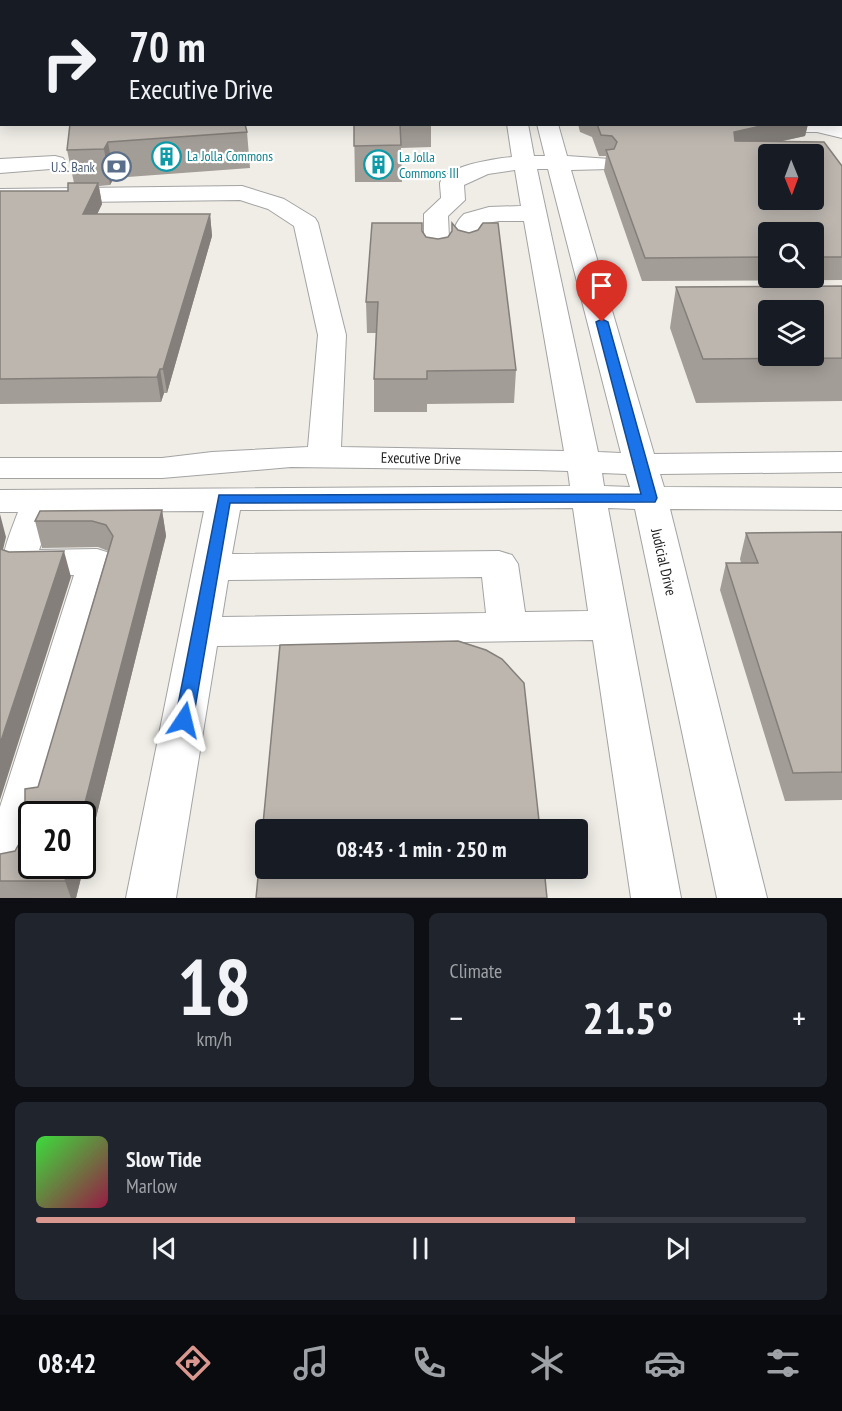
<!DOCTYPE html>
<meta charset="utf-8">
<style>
:root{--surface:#171b24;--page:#20242c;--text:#f1f3f6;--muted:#9ea1a6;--line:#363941;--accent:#da978f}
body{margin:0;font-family:"PT Sans Narrow",sans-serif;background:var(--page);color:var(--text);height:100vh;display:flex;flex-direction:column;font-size:22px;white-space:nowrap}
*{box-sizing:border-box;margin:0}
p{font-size:20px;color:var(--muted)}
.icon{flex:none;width:33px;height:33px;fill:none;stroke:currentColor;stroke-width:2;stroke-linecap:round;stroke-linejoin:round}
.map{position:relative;height:898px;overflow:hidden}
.details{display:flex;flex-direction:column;gap:15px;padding:15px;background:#0d0f14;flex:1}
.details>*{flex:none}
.hud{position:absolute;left:0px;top:0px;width:843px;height:126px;box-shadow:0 3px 15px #0003;background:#171b24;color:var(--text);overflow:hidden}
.needle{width:39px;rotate:179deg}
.fabs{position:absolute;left:758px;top:144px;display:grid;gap:12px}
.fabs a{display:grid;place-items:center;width:66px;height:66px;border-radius:6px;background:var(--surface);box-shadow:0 3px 15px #0003;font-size:30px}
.speed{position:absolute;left:18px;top:801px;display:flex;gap:12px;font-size:30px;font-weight:700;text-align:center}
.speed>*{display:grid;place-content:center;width:78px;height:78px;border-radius:50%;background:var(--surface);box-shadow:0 3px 15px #0003;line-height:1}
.speed .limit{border:3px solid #111;border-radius:9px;background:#fff;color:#111}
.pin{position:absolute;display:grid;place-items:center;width:51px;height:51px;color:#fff;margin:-62px -26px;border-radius:50% 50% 50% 0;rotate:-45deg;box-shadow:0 0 6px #0007}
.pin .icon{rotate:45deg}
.me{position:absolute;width:66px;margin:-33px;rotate:10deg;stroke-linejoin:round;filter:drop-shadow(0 0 4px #0008)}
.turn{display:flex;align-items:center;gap:21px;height:126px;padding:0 30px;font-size:27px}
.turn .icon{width:78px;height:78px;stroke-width:2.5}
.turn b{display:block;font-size:42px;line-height:51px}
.big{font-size:45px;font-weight:700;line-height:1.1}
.details .card{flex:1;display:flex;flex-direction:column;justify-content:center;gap:9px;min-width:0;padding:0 21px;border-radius:9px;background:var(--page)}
.details .dial{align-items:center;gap:0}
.dial b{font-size:78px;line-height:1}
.song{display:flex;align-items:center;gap:18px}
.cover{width:72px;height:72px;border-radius:9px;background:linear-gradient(135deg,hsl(120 70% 55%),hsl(340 70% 35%))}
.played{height:6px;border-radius:3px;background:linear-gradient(90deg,var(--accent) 70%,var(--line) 70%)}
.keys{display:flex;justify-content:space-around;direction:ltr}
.heat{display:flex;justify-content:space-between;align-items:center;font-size:33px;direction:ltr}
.details .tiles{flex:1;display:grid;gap:15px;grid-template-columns:1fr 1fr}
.card:last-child{grid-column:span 2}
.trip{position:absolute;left:255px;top:819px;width:333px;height:60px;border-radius:6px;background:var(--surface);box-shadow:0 3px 15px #0003;font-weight:700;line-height:60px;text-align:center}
.dock{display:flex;height:96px;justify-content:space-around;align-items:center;background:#090b0e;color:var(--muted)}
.dock .icon{width:42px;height:42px}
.dock .selected{color:var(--accent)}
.dock b{font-size:27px;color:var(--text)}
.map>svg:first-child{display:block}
</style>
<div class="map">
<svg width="842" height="898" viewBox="0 0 842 898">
<rect width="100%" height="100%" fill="#efede6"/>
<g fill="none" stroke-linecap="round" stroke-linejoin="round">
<defs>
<path id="minor" d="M425 0H442L443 2H426Z
M452 0H469L470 2H453Z
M541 0H557L558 2H542Z
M576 0H592V2H576Z
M507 124H528L534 156H545L537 124H558L567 156 610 159 613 164 610 169 571 170 654 454 842 452V472L660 474 664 487 842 488V510L670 509 767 898H717L635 509 608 508 681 898H631L593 640 217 646 176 898H126L204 511 53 512 39 550 97 549 110 553 116 562 44 814H32V860L24 876 0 882V807L74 575 16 576 3 572C0 556 12 528 18 512H0V490L570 486 568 471 536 470 291 467 162 478H0V458H162L212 452 308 447 318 335 294 226 268 209 240 200 0 203V189L242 186 284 199 315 218 318 223 346 335 341 447 564 451 524 221H499L481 224 478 233 480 252 476 257 467 260 458 257C448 244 452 225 464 214L489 207 521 206 515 170 488 174 464 185 465 200 448 216 450 259 446 265 437 267 428 265 424 259V214L441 198C441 194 440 187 440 183 444 166 497 158 512 157ZM537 169H548L621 453 598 452ZM602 473 626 474 630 487 604 486ZM573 508 588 611 525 612 518 564 512 555 499 551 232 554 240 510ZM482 577 486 613 222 617 228 580Z
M755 124H837L842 126V138L817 132H764L757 130Z
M55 156 63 158 66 163 63 168 0 173V159Z"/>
<path id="major" d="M0 93H2V105H0Z"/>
<path id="highway" d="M0 84H2V96H0Z"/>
</defs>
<use href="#minor" stroke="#a3a3a3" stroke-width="2"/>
<use href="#major" stroke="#8d720d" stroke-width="2"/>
<use href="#highway" stroke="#cc3456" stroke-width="2"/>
<use href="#minor" fill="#fff" fill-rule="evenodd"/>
<use href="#major" fill="#f4dca6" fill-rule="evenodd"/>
<use href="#highway" fill="#e09499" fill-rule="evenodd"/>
</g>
<path fill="#a29d96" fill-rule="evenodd" d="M649 0H830V2H649Z
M70 124 247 132 250 168 114 178 110 185 99 186 102 204 97 214H210L212 236 167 393H164L161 402 0 404V191H68L74 183 67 150Z
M354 124H431V147L401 148 402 182H355Z
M578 124H808L805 136 783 141 842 166V280L642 281 604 171 606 156H599L592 137 580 132ZM768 232H813V278H768Z
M422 231 516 370 514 403 427 404V412H374V379L376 333H367L366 302Z
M842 286V401L696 403 670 328 676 287Z
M162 510 166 536 76 898H0V854L15 851 25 833 38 787 108 551 98 547 42 548 35 521Z
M842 532V800L785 801 720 590 726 563H741L740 559 746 533Z"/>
<path fill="#847f7a" d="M0 57H2V75L0 76Z
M770 124H808L805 136 730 152 734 132Z
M108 142 114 178 110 185 104 149Z
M98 183 102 204 87 236 83 214Z
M210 214 212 236 167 393 163 369Z
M160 369 164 393 161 402 157 377Z
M162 510 166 536 76 898H71L65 881 69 866H82V814Z
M0 514 6 537 1 558 0 566Z
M64 551 71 577 0 800V744Z"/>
<path fill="#bcb6af" stroke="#847f7a" stroke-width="1.5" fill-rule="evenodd" d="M0 0H420L422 2H2V57H0Z
M655 0H824H811L812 2H655Z
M70 124H245L247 132 108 142 104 149 67 150Z
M354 124H400L401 145 354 146Z
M597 124H770L734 132 735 141 824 142 842 166V257H813V232H768V257L645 258 606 150 614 149 617 142 612 136 601 135ZM768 154H813V200H768Z
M68 183H98L83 214H210L163 369H160L157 377 0 379V191H68Z
M372 223H422V231L426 237 438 239 448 237 452 231V223L458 230 469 233 478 230 483 223H498L516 370 427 371V379H374L378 302H366Z
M842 286V358L703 359 676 287ZM768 310H813V356H768Z
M162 510 82 814H32V866H69L65 881H0V854L15 851 25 833V789L38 787 113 536 106 525 92 521H35L40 511Z
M842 532V772L793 773 726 563H758L746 533Z
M0 549 9 552 64 551 0 744Z
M458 641 486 650 502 659 524 683 540 830H266V868H544L547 898H256L280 645Z"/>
<path fill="#1a73e8" stroke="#114b97" stroke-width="1.5" d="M602 319 608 322 657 498 655 502 230 503 193 720 190 725 184 727 177 725 175 720 219 495 641 494 596 322Z"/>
<defs>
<symbol id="building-ring" viewBox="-11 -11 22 22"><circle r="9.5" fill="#fff" stroke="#0f9aa8" stroke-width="1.5"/><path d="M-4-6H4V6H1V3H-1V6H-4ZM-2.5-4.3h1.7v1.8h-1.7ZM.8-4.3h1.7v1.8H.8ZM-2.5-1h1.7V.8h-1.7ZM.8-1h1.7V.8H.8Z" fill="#0f9aa8"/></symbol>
<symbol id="bank-ring" viewBox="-11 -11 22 22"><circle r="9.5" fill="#fff" stroke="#5c6f8a" stroke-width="1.5"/><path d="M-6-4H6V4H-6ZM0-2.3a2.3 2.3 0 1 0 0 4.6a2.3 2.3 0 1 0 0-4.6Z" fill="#5c6f8a"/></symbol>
</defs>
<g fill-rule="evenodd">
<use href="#building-ring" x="150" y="140" width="33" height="33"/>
<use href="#building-ring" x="362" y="148" width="33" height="33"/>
<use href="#bank-ring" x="100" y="150" width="33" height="33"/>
</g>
<g text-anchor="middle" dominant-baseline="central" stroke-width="4.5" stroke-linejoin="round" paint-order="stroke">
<g font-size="14" fill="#0d838f" stroke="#fff" text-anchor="start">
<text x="187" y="156">La Jolla Commons</text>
<text x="399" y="157">La Jolla<tspan x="399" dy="16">Commons III</tspan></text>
</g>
<g font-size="14" fill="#4e5e75" stroke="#fff" text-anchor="end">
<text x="95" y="167">U.S. Bank</text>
</g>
<g font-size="15" fill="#1f1f1f" stroke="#fff">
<text transform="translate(421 458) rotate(1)">Executive Drive</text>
<text transform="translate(664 562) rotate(77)">Judicial Drive</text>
</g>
</g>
</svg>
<div class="fabs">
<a><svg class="needle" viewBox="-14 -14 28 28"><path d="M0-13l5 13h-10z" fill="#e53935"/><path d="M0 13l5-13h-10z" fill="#9ea1a6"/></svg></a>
<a><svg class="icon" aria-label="search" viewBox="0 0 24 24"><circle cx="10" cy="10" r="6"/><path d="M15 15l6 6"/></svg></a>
<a><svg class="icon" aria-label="layers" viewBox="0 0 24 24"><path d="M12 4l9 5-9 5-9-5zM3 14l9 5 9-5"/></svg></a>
</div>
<div class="speed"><div class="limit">20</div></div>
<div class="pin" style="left:602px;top:322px;background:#d93025"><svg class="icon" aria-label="arrive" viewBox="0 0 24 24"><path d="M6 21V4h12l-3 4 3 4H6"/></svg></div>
<svg class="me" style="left:184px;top:720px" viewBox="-20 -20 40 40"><path d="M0-17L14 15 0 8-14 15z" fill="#1a73e8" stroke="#fff" stroke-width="4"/></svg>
<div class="trip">08:43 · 1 min · 250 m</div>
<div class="hud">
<div class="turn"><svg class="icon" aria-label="right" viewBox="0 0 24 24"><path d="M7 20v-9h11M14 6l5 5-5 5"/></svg><div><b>70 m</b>Executive Drive</div></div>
</div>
</div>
<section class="details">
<div class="tiles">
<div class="card dial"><b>18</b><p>km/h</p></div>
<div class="card"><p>Climate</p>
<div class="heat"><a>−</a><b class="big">21.5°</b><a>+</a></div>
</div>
<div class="card">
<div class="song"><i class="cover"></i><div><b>Slow Tide</b><p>Marlow</p></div></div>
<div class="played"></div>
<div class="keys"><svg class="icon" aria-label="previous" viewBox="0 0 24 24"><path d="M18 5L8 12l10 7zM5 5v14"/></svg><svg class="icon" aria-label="pause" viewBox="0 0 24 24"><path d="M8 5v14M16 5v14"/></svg><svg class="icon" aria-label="next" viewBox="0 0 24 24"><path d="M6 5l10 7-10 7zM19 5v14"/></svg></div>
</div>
</div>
</section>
<nav class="dock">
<b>08:42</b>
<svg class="icon selected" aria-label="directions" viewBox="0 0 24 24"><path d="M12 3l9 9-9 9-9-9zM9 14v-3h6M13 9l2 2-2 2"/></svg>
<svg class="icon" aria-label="music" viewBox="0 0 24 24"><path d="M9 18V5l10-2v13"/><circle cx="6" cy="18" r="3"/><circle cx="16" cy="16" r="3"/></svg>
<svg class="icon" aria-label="phone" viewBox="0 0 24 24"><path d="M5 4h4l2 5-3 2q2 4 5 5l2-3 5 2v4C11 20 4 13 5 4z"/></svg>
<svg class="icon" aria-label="climate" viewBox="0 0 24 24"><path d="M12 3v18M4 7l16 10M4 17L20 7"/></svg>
<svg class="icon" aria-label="car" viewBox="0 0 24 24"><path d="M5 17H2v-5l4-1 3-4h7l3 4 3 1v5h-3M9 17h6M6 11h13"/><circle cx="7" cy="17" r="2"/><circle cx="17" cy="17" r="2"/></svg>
<svg class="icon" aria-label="filters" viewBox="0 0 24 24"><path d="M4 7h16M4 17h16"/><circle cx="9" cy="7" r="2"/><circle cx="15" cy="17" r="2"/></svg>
</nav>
